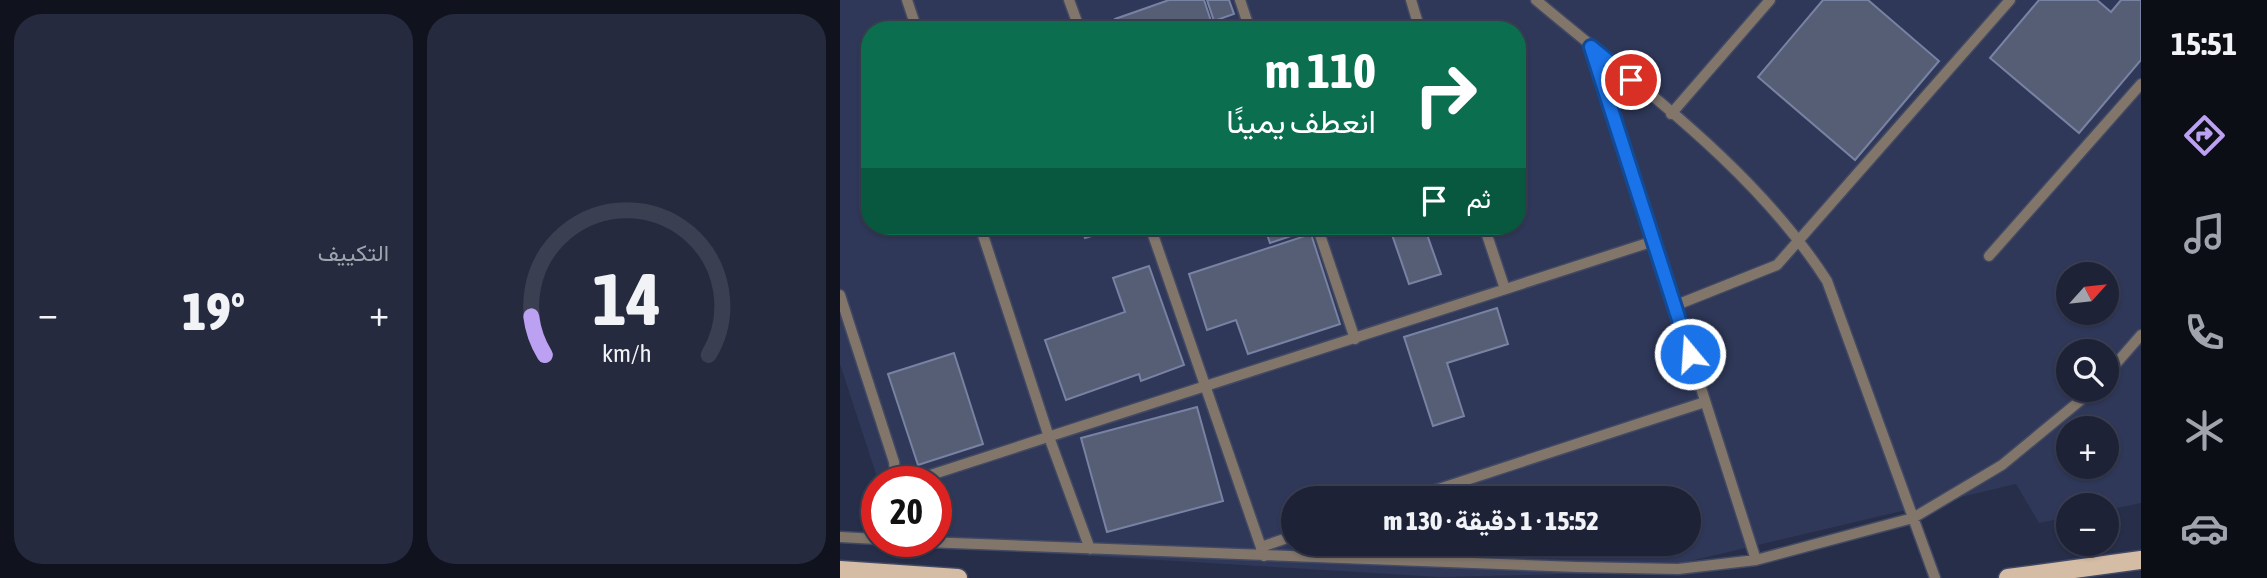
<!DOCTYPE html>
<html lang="ar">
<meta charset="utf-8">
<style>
:root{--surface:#1d2237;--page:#252a3f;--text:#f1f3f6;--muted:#a0a4ad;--line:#3b3f52;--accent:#bca0f2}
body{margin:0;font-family:"Asap Condensed",Vazirmatn,sans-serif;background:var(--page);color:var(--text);direction:rtl;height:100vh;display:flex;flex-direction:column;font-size:26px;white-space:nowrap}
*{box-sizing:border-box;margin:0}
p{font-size:23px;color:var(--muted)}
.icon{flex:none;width:38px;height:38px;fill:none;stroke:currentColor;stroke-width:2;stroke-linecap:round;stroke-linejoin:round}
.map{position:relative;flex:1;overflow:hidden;direction:ltr}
.side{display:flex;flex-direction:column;gap:14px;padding:14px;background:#10131e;width:840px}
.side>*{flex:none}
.top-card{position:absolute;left:21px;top:21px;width:665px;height:214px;border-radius:28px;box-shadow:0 2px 5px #0004,0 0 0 2px var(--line);direction:rtl;background:#0b6e4f;color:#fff;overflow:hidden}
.needle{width:46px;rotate:63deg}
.tools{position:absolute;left:1216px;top:262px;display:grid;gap:14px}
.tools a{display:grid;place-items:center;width:63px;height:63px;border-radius:50%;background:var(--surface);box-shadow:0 2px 5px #0004,0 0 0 2px var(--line);font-size:35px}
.speed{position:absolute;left:21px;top:466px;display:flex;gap:14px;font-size:35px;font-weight:700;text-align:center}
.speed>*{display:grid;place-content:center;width:91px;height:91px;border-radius:50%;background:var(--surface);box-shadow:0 2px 5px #0004,0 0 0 2px var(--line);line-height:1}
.speed .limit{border:10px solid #d22;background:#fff;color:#111}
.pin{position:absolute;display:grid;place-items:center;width:60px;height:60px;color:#fff;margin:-30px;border:4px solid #fff;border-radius:50%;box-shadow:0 2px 7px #0007}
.me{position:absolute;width:77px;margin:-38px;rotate:342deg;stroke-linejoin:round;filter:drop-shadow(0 0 5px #0008)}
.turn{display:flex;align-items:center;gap:24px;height:147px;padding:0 35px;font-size:32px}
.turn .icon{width:91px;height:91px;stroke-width:2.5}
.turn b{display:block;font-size:49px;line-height:60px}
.then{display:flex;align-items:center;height:66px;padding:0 35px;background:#0003;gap:14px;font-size:26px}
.big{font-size:52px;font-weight:800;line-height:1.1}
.side .tile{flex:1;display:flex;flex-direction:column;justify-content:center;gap:10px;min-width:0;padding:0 24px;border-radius:28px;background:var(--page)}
.side .dial{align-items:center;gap:0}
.dial svg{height:182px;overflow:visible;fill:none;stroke:var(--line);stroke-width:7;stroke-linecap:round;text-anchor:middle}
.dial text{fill:var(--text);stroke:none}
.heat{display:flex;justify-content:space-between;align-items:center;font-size:38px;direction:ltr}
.side .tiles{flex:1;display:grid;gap:14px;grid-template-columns:repeat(2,1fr)}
.trip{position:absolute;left:441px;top:486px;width:420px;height:70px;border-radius:35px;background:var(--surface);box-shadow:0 2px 5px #0004,0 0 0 2px var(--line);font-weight:800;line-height:70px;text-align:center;direction:rtl}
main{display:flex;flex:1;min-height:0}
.tabs{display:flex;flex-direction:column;width:126px;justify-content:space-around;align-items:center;background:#0c0e16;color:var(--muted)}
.tabs .icon{width:49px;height:49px}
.tabs .current{color:var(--accent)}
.tabs b{font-size:32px;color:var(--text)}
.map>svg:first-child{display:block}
</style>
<main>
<nav class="tabs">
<b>15:51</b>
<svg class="icon current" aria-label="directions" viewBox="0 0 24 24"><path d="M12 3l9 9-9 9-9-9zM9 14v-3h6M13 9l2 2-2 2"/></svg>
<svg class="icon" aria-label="music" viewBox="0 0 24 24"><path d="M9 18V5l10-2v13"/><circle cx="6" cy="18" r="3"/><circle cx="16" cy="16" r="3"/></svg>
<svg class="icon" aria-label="phone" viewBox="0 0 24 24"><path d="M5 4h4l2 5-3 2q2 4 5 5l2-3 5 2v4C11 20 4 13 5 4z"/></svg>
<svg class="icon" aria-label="climate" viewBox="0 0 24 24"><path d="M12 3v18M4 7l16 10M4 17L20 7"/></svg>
<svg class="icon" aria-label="car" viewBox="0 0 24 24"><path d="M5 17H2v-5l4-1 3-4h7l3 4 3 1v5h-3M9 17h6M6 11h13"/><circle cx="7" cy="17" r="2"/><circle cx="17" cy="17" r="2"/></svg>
</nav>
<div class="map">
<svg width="1301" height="578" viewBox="0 0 1301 578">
<rect width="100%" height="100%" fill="#272e49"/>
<path fill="#2f3859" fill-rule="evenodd" d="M0 0H1301V503L1267 510V506H1228V517L1199 523 1176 484 804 572 600 577 103 547 96 537V481H48L37 477 0 364ZM30 30H677V226H30ZM1228 275H1267V313H1228ZM1228 352H1267V390H1228ZM1228 429H1267V467H1228ZM453 499H849V544H453Z"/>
<path fill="#565e76" stroke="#7882a2" stroke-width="2" d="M329 0H364L374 30H278L275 19Z
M367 0H389L394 14 374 21Z
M983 0H1028L1099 61 1015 160 918 77Z
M1199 0H1257L1271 12 1281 0H1301V60L1239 133 1150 58Z
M241 226H285L245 238Z
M424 226H465L466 231 430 243Z
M549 226H584L601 274 569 284Z
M471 234 500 324 408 354 396 320 367 330 349 274Z
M309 266 344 365 301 381 299 374 226 400 205 340 285 312 273 278Z
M657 308 668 344 607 363 624 416 593 426 564 337Z
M114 353 143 444 78 465 48 374Z
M357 407 383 501 267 532 241 438Z"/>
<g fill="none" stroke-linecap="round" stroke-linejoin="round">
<defs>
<path id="service" d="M67 0 77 30
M229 0 240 30
M400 0 410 30
M571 0 580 30
M696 0C798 86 914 167 987 281L1095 578
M752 47 916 560
M831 114 930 0
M140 226 209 437 250 549
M310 226 424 556
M477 226 515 339
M644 226 665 289
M1149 256 1301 84
M0 295 54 462 56 481
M834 306 937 265 1170 0
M1267 374 1301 335
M72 481 814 241
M568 499 865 402
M0 537 37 539
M59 541 737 567 838 569 916 560 1073 518 1162 465 1253 390
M421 547 453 536"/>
<path id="primary" d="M0 570 118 578
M1168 578 1301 560"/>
</defs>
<use href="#service" stroke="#424963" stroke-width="13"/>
<use href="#primary" stroke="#424963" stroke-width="21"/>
<use href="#service" stroke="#82766b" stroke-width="10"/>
<use href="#primary" stroke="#d5bca5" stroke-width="18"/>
</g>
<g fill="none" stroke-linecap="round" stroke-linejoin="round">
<defs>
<path id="route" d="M791 80 751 47 850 354"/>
</defs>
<use href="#route" stroke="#114b97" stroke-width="18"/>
<use href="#route" stroke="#1a73e8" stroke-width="12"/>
</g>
</svg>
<div class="tools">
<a><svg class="needle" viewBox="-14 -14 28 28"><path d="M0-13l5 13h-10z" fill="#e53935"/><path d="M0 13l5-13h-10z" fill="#a0a4ad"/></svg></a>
<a><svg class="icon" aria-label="search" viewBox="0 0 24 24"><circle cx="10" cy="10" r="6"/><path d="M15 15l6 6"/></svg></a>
<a>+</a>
<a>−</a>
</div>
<div class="speed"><div class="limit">20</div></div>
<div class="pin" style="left:791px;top:80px;background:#d93025"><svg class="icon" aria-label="arrive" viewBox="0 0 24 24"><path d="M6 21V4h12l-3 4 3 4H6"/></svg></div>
<svg class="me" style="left:850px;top:354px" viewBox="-20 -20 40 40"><circle r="17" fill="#1a73e8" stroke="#fff" stroke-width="3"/><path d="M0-11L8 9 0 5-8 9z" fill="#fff"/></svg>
<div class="trip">15:52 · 1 دقيقة · 130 m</div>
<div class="top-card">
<div class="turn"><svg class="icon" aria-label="right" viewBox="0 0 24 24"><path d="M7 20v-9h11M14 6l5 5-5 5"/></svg><div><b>110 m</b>انعطف يمينًا</div></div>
<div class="then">ثم<svg class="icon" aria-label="arrive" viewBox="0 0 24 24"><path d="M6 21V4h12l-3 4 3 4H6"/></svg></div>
</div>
</div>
<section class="side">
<div class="tiles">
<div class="tile dial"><svg viewBox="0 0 100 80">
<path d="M14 69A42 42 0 1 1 86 69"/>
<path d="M14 69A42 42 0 0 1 8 52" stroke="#bca0f2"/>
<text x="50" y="56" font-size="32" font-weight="700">14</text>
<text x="50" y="72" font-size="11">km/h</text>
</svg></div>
<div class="tile"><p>التكييف</p>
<div class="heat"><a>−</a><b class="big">19°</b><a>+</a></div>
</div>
</div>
</section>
</main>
